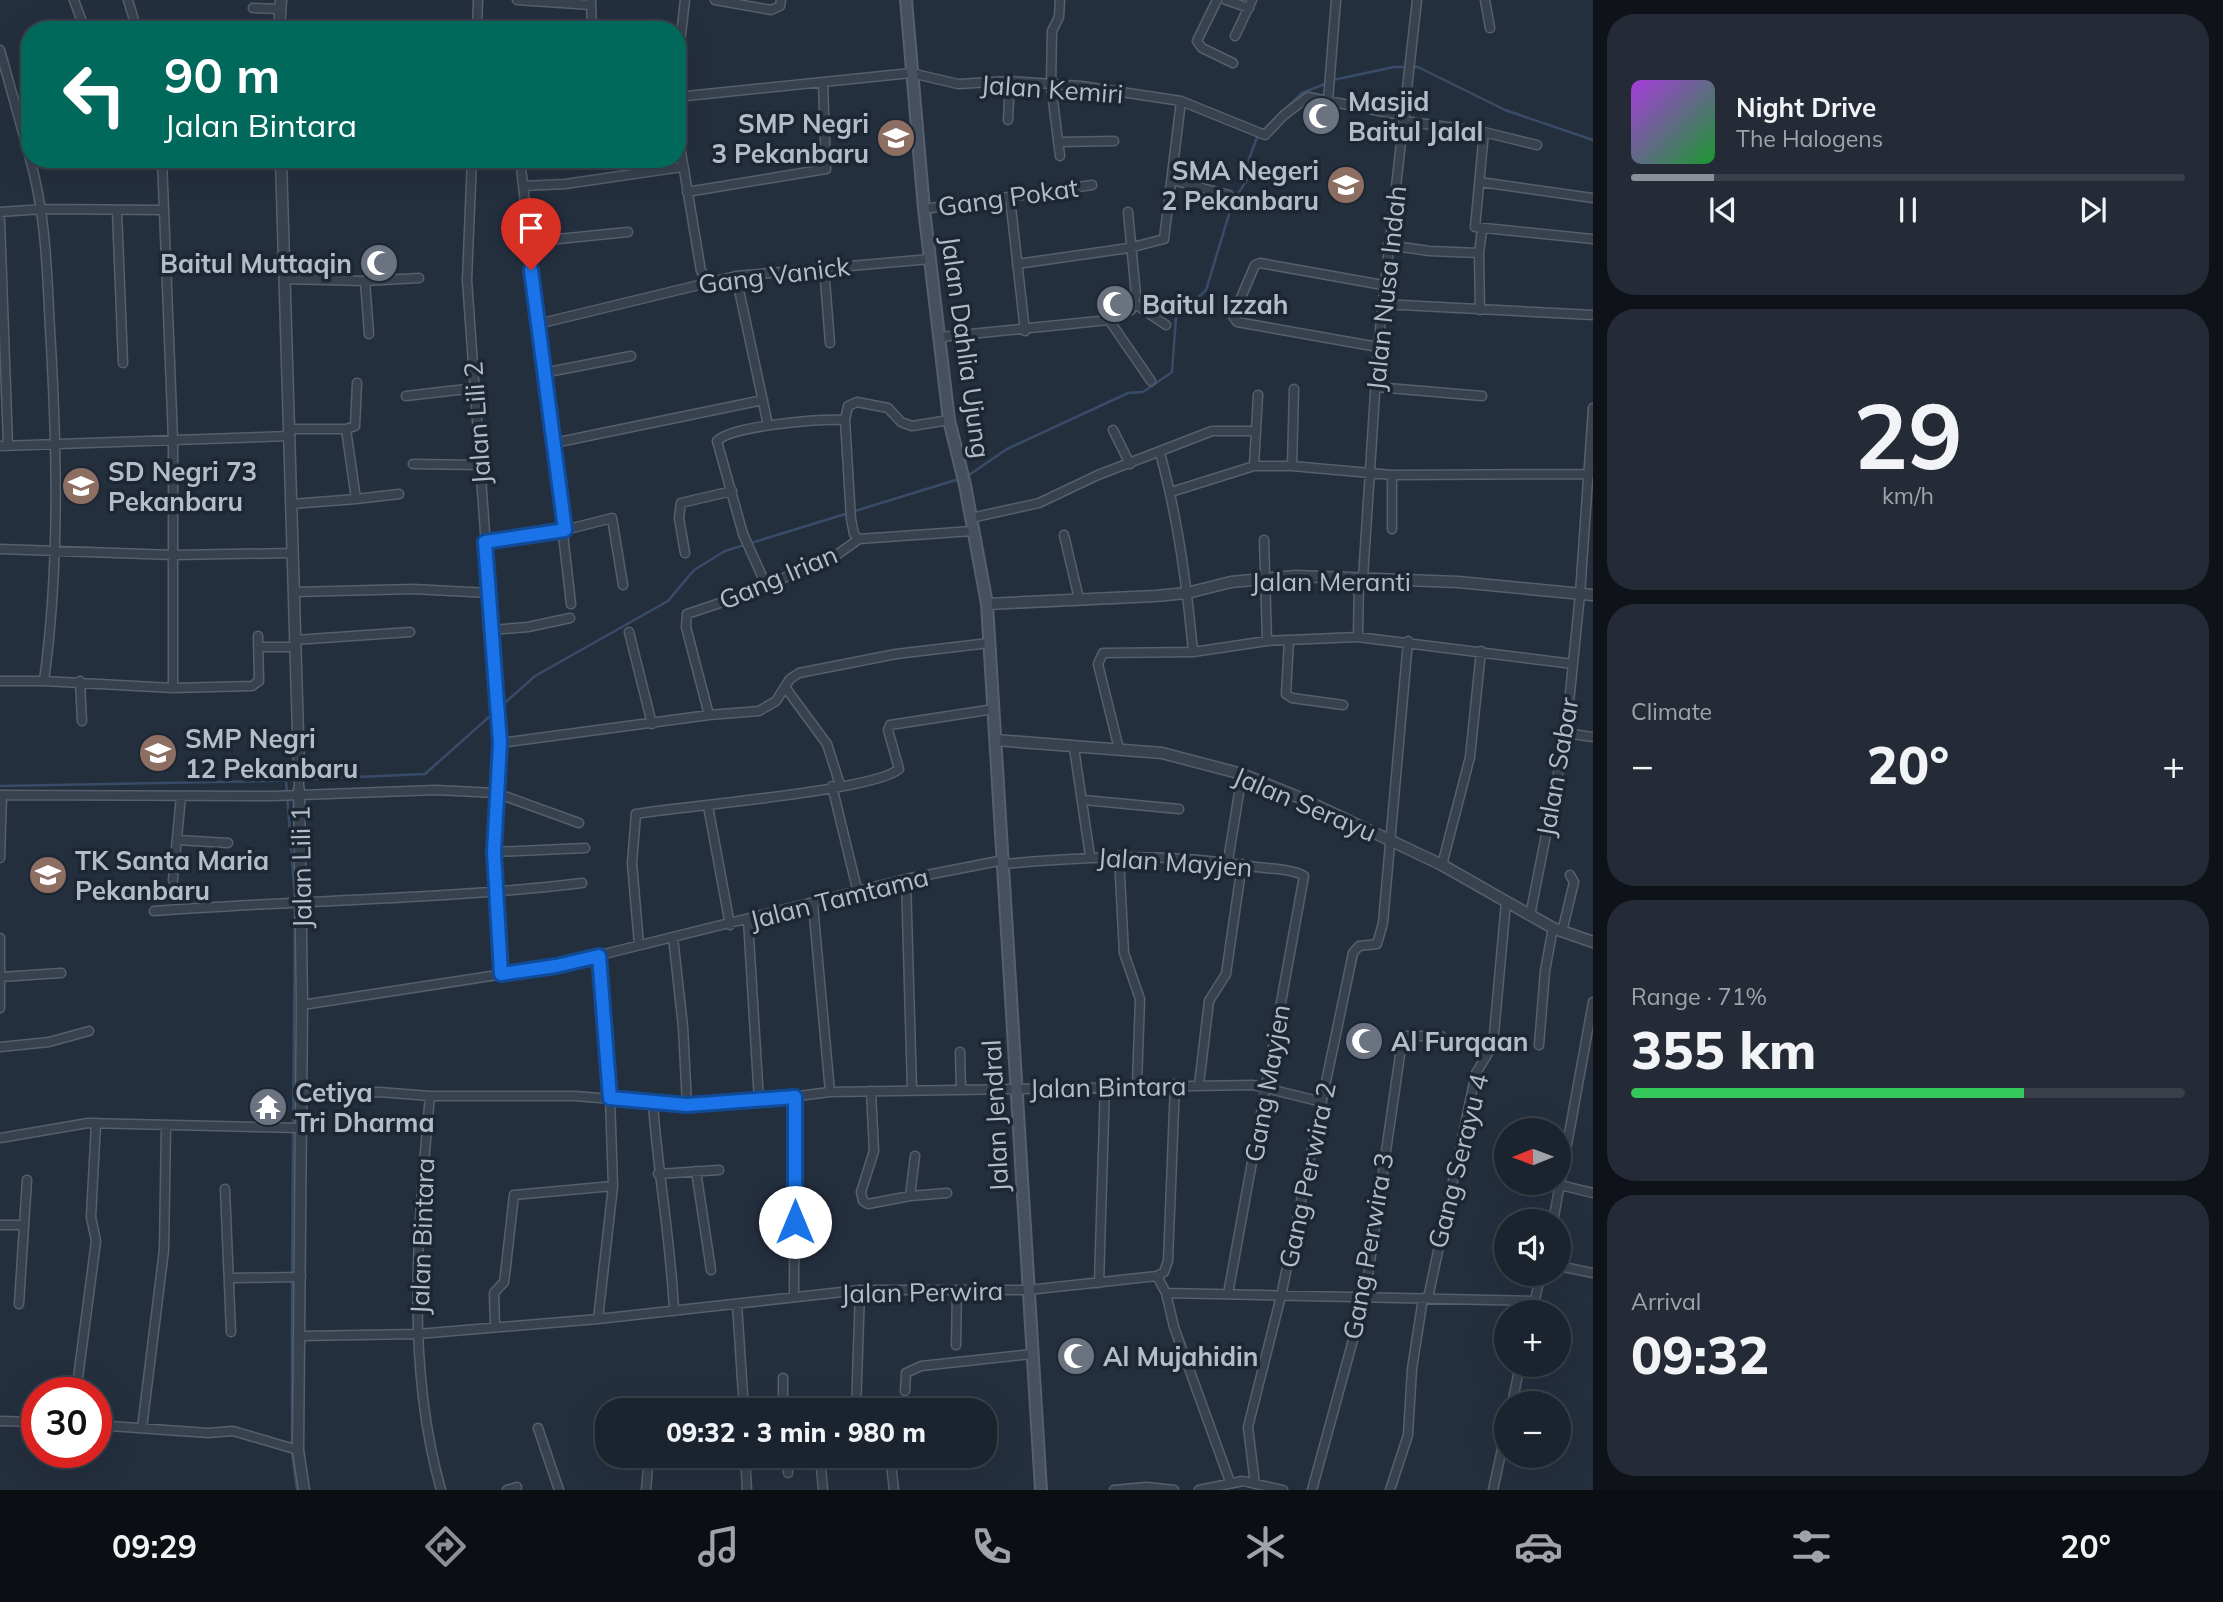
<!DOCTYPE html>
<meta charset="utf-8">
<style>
:root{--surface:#1b232e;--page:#242b36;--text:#f1f3f6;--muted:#a0a4aa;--line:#39404a;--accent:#8c9099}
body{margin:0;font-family:Mulish,sans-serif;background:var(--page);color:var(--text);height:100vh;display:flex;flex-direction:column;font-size:26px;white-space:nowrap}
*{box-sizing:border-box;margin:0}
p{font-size:23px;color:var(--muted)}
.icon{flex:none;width:38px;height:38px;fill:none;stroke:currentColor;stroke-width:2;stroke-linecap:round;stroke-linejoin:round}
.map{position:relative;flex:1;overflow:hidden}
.drawer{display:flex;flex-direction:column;gap:14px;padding:14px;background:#0f1319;width:630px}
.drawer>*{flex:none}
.guide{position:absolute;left:21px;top:21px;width:665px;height:147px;border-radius:28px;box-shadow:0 7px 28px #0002,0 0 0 2px var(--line);background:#00695c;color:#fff;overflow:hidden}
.needle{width:46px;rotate:269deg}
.controls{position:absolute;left:1494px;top:1118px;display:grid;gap:14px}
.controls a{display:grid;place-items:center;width:77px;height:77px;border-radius:50%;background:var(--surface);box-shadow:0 7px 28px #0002,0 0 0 2px var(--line);font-size:35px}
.speed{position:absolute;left:21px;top:1377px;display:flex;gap:14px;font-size:35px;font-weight:700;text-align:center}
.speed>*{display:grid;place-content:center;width:91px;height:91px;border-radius:50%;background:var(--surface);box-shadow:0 7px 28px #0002,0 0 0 2px var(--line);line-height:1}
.speed .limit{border:10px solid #d22;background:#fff;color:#111}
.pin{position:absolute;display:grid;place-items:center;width:60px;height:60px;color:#fff;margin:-72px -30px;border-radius:50% 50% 50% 0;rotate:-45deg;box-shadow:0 0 7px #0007}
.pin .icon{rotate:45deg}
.me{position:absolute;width:77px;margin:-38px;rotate:0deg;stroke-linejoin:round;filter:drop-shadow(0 0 5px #0008)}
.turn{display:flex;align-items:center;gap:24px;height:147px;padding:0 28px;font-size:32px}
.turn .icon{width:91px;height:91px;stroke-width:2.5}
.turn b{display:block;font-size:49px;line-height:60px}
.big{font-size:52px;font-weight:800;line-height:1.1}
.drawer .tile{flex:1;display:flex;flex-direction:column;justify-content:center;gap:10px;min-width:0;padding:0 24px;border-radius:28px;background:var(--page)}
.drawer .dial{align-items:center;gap:0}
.dial b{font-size:91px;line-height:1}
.song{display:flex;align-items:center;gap:21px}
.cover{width:84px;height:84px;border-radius:10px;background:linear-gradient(135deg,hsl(280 70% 55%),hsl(130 70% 35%))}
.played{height:7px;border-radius:4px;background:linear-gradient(90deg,var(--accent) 15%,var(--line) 15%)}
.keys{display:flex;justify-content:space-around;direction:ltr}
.heat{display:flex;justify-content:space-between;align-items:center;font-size:38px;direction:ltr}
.charge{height:10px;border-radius:5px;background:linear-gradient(90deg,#34c759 71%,var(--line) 0)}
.trip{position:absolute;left:595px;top:1398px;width:402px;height:70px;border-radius:28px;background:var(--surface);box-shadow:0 7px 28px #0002,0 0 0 2px var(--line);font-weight:800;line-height:70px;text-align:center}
.menu{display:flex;height:112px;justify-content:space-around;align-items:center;background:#0b0e12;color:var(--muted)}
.menu .icon{width:49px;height:49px}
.menu .selected{color:var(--accent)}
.menu b{font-size:32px;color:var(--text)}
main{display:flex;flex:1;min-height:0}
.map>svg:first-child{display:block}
</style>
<main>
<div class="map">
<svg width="1593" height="1490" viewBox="0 0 1593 1490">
<rect width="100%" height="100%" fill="#242f3e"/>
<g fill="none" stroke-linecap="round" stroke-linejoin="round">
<path stroke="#394c67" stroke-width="2.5" d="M1333 80 1394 67H1418L1505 110 1593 140
M1263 130 1302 93 1327 83
M966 477 1007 449 1128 393 1143 392 1172 372 1176 318 1206 290 1233 201 1247 180 1249 159 1258 135
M286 780 295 899
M0 786 269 781 425 774 535 676 668 601 694 570 725 551 959 479
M292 1274 295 906
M292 1280V1445
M292 1452 297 1490"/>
<defs>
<path id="minor" d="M74 0 85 30
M128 0 137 30
M517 0 591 5
M715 0 771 10 780 6 781 0
M1217 0 1197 41 1202 48 1233 63
M1226 0 1249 8
M1485 0 1490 28
M591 1 592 30
M253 8 280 9
M477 30 478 0
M1235 36 1252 0
M0 50 30 158
M677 69 685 0
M677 97 911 73 958 84 1010 81 1081 86 1181 101 1265 135 1284 115 1308 97 1405 116
M1328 101 1336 0
M1008 120 1010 81
M1404 121 1484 132 1537 145
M677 128 701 271 709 280
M1484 132 1475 227 1593 239
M1059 142 1114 141
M1060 156 1051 85 1052 31 1059 17 1060 0
M30 159C46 215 47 271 50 329 57 445 60 565 44 681L173 688V440L162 159
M472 159 467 280 500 743 494 852 501 974
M520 159 571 604
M1172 180 1229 195
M1480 182 1593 198
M523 186 565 184 682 167
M687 192 826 169 823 82
M1010 198 1025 331
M924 209 1092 185
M117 211 123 363
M0 212 43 209 164 210
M0 220 8 446
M528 242 628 232
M1388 245 1429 251 1479 253
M1017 264 1129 248 1164 239 1181 101
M824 268 830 343
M736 276 768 425
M284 279 365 281 419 278
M365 281 369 334
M1135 304 1166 325
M1382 304 1593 315
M1480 310 1479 253 1482 230
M1109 320 1151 381
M538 324 736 276 930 259
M940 337 1109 320 1131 310 1136 295 1128 212
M1378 347 1237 322 1233 316 1255 265 1260 263 1383 285
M543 373 631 356
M1376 387 1482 396
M406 396 475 388
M290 429H346L355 426 357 383
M1113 430 1130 464
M554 443 763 400
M0 446 290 436
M1160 453C1178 518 1187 585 1193 652
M413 464 480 465
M1254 466 1258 395
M1292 466 1294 389
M1392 475V529
M1171 492 1254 466H1292L1392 475 1590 474
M356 499 399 494
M292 504 356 499 346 429
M971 518 1039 503 1098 475 1212 431H1256
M1064 535 1079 599
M859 539 854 534 851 519 845 420 848 406 857 402 888 408 901 422 912 426 949 420
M1264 540 1267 641
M485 542 565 530 612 518 623 585
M0 549 174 555 293 553
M685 553 679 518 681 503 732 491
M1363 578 1378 347 1417 0
M766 585 743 534 717 441C733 425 821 419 845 420
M294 592 413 589 489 593
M491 630 528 627 570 618
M629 632 652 724
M1358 637 1359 578
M295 640 410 632
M1289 640 1286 694 1292 698 1343 705
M260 647H295
M0 681H44
M80 681 82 721
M785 687 827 744 840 785
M173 688 252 686 259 681 258 636
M709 715 686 627 687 614 747 594 838 554 859 539 972 531
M1566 733 1593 737
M500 743 709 715 759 711 776 701 790 679 799 673 896 654 989 643
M1074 748 1090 856
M1119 749 1098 664 1103 653 1193 652 1267 641 1358 637 1573 664
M299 768V790
M832 786 858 893
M0 795 273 796 436 790 496 793 579 823
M1084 800 1179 809
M708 806 730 925
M177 840 228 843
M494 852 585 848
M1119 856 1124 953 1140 999 1137 1084
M0 858 2 795
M1228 861 1242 774
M1004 864C1090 856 1172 853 1257 867 1272 869 1293 869 1304 876L1228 1294
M1442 865 1470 757 1481 651
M906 879 912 1090
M173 880 181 796
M813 905 830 1092
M154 911C297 900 440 900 582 883
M1530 916 1566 733 1580 594 1593 408
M748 920 759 1101
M1562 932 1574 882 1570 875
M673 937 683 1027 687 1105
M0 938V1008
M639 945 632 863 636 814C681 806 875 791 899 769L888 730 890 725 994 709
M0 977 61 973
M302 1005 556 966 906 879 1004 860
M1539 1045 1545 971 1553 928
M0 1047 49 1042 89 1031
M960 1052 961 1090
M1199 1085 1209 1001 1226 974 1242 864
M871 1091 874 1151 861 1192 863 1201 868 1204 910 1196 947 1193
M301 1095 379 1092 430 1096H575L687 1105 759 1101 830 1092 1253 1085 1322 1102
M430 1096C418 1226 405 1363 441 1490
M653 1104C658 1174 671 1242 674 1311
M0 1138 88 1123 301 1128
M696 1171 711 1270
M658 1174 719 1170
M1560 1185 1593 1193
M225 1189 231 1332
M910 1196 915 1156
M1553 1222 1593 1002
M0 1225H23
M1559 1266 1593 1273
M1157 1276 1164 1272 1168 1261 1175 1084
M229 1278 301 1277
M1099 1283 1105 1085
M1166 1293 1535 1301
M794 1296 795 1097
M1428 1298 1476 1073 1493 1045 1506 902
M19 1304 27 1180
M737 1304 744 1410
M1532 1312 1541 1274
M598 1319 613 1186 610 1098 599 956
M495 1327 494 1293 504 1282 505 1275 514 1195 613 1186
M301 1336 418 1334 598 1319 860 1290H1028L1157 1276 1166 1293 1174 1327 1230 1482
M956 1345 957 1290
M905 1391 906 1373 921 1366 1032 1354
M76 1393 96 1241 91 1217 96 1123
M1512 1404 1520 1365
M783 1410V1378
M856 1410 860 1290
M0 1421 37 1422
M96 1425 208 1433 233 1431 298 1450
M142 1428 164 1250 166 1126
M538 1428 559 1490
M745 1456 747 1490
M787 1456 788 1473
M820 1456 823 1490
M890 1456 894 1490
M1255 1484 1248 1427 1281 1296 1353 953 1359 946 1377 944 1383 923 1408 641
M507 1490 517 1487
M646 1490 649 1456
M1114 1490 1147 1487 1174 1490
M1199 1490 1243 1481 1283 1490
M1312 1490 1365 1296 1402 1041 1405 1036H1441
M1390 1490 1408 1435 1412 1369 1423 1298
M1493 1490 1507 1426"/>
<path id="tertiary" d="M279 30 281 0
M281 159 299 768
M987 604 1155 596 1187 593 1231 582 1295 576 1458 582 1593 595
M995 740 1162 753 1242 774 1303 799 1442 865 1553 928 1593 942
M299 790 302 1005 298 1450 304 1490"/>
<path id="secondary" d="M906 0 924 209 949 420 965 485 987 604 1041 1490"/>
</defs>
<use href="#minor" stroke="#565f6c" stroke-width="11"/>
<use href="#tertiary" stroke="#565f6c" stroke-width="13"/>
<use href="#secondary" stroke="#565f6c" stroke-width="14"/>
<use href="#minor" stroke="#38414e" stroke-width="8"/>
<use href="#tertiary" stroke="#38414e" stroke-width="10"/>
<use href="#secondary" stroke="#465061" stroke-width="10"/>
</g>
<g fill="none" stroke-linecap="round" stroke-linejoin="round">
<defs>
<path id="route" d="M531 270 565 530 485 542 500 743 494 852 501 974 556 966 599 956 610 1098 687 1105 795 1097V1222"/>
</defs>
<use href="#route" stroke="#114b97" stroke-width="18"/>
<use href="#route" stroke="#1a73e8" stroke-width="12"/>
</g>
<defs>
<symbol id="mosque-disc" viewBox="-11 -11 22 22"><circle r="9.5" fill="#6b7280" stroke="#1d2633"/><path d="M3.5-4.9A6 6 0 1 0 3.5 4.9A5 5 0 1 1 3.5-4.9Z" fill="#fff"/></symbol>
<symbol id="school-disc" viewBox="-11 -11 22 22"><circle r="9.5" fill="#8d6e63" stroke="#1d2633"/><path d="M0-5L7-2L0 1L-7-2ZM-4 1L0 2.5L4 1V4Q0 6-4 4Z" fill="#fff"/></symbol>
<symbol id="temple-disc" viewBox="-11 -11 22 22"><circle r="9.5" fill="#6b7280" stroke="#1d2633"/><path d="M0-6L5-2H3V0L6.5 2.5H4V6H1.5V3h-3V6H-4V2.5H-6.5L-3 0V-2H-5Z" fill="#fff"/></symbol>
</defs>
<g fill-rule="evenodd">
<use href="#mosque-disc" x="1299" y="94" width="44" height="44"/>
<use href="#school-disc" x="874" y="116" width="44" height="44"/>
<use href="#school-disc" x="1324" y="163" width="44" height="44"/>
<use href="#mosque-disc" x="357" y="241" width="44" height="44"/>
<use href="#mosque-disc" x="1093" y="282" width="44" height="44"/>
<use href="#school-disc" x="59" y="464" width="44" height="44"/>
<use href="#school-disc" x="136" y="731" width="44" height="44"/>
<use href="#school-disc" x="26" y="853" width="44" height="44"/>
<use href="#mosque-disc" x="1342" y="1019" width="44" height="44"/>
<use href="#temple-disc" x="246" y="1085" width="44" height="44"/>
<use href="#mosque-disc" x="1054" y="1334" width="44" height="44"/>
</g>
<g text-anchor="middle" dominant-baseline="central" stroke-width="7" stroke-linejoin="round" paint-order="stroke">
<g font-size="26" fill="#b4bcc9" stroke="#1d2633">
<text transform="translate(1052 89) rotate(4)">Jalan Kemiri</text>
<text transform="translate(1008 197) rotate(-8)">Gang Pokat</text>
<text transform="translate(774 275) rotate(-7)">Gang Vanick</text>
<text transform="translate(1386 288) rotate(-84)">Jalan Nusa Indah</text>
<text transform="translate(966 347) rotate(82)">Jalan Dahlia Ujung</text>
<text transform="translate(477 423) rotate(-94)">Jalan Lili 2</text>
<text transform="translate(778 577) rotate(-23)">Gang Irian</text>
<text x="1331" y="581">Jalan Meranti</text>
<text transform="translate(1557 767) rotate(-80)">Jalan Sabar</text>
<text transform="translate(1305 804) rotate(23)">Jalan Serayu</text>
<text transform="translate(1175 862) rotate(4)">Jalan Mayjen</text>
<text transform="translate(301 867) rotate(-91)">Jalan Lili 1</text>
<text transform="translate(839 898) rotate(-14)">Jalan Tamtama</text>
<text transform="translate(1267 1083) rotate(-80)">Gang Mayjen</text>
<text transform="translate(1108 1087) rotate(-1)">Jalan Bintara</text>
<text transform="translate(995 1116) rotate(-93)">Jalan Jendral</text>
<text transform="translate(1458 1161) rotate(-76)">Gang Serayu 4</text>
<text transform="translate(1307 1175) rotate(-78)">Gang Perwira 2</text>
<text transform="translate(422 1236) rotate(-88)">Jalan Bintara</text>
<text transform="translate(1368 1246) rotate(-80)">Gang Perwira 3</text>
<text transform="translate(922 1292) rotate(-1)">Jalan Perwira</text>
</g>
<g font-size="26" font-weight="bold" fill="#b4bcc9" stroke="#1d2633" text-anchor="start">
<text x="1348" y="101">Masjid<tspan x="1348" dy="30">Baitul Jalal</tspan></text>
<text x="869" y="123" text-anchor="end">SMP Negri<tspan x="869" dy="30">3 Pekanbaru</tspan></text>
<text x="1319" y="170" text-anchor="end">SMA Negeri<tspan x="1319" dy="30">2 Pekanbaru</tspan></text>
<text x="352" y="263" text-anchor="end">Baitul Muttaqin</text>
<text x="1142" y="304">Baitul Izzah</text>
<text x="108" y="471">SD Negri 73<tspan x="108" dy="30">Pekanbaru</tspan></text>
<text x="185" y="738">SMP Negri<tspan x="185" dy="30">12 Pekanbaru</tspan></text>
<text x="75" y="860">TK Santa Maria<tspan x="75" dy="30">Pekanbaru</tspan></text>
<text x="1391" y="1041">Al Furqaan</text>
<text x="295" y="1092">Cetiya<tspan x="295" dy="30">Tri Dharma</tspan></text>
<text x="1103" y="1356">Al Mujahidin</text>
</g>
</g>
</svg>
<div class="controls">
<a><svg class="needle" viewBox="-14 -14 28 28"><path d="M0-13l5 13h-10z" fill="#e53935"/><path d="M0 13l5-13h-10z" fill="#a0a4aa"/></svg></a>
<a><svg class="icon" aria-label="sound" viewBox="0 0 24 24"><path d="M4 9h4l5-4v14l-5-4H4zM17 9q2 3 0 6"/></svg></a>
<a>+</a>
<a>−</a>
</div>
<div class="speed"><div class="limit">30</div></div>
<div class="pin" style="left:531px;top:270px;background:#d93025"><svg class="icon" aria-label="arrive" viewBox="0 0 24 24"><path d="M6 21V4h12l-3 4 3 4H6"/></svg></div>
<svg class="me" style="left:795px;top:1222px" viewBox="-20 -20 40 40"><circle r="19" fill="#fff"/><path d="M0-13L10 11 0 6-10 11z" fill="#1a73e8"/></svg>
<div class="trip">09:32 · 3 min · 980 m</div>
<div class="guide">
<div class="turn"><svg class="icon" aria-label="left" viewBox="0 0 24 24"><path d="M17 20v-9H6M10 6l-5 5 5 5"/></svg><div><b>90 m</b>Jalan Bintara</div></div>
</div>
</div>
<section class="drawer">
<div class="tile">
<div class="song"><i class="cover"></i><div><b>Night Drive</b><p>The Halogens</p></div></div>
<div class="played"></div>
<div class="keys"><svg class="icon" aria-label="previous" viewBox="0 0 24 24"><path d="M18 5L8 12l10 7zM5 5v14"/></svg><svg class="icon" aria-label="pause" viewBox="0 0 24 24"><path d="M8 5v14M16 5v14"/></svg><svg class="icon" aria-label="next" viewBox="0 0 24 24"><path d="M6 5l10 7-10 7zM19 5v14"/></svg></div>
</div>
<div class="tile dial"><b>29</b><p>km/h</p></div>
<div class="tile"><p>Climate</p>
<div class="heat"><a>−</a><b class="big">20°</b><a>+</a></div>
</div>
<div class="tile"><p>Range · 71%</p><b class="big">355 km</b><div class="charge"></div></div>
<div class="tile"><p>Arrival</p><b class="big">09:32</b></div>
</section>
</main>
<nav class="menu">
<b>09:29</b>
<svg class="icon selected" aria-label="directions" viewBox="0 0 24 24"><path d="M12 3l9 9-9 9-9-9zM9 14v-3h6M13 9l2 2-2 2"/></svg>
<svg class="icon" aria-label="music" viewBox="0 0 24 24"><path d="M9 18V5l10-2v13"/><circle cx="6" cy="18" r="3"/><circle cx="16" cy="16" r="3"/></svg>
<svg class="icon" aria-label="phone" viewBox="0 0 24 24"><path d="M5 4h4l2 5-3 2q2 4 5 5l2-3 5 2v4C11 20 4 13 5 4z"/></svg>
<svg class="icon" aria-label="climate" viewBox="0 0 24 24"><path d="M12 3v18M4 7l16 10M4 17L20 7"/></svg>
<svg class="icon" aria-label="car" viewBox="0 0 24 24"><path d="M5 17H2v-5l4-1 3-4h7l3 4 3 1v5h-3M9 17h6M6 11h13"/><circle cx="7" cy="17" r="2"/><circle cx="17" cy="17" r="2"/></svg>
<svg class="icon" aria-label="filters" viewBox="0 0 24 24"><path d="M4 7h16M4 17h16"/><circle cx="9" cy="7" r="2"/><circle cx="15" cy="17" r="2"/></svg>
<b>20°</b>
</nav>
